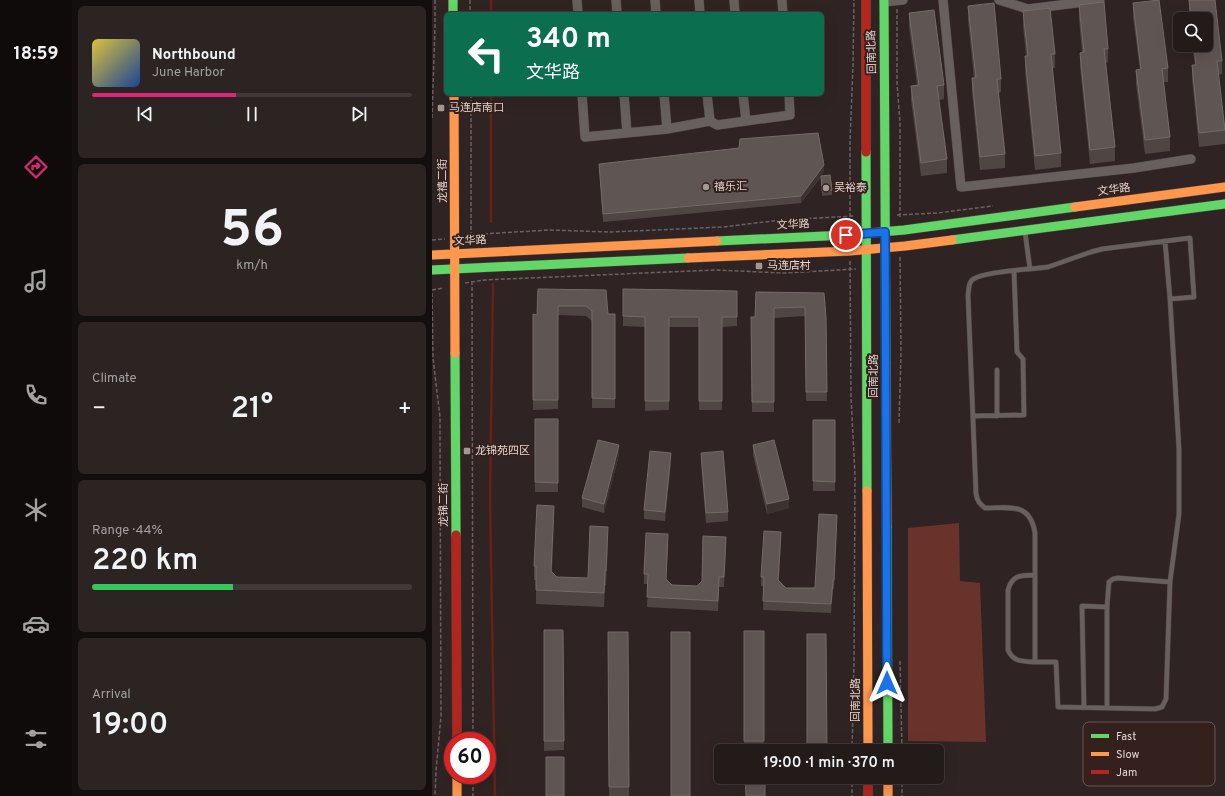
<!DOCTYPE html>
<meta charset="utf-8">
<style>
:root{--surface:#231b1a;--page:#2b2423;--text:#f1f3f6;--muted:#a3a1a2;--line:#403939;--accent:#db2777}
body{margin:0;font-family:Overpass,"Noto Sans SC",sans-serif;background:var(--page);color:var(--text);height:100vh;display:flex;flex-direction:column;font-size:15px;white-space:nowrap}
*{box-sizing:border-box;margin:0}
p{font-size:13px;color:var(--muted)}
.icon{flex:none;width:22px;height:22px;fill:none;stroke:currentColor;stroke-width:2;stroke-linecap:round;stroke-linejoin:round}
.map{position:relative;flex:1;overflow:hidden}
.sheet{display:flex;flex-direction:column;gap:6px;padding:6px;background:#130f0e;width:360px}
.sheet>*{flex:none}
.top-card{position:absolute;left:12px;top:12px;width:380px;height:84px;border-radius:6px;box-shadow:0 4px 16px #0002,0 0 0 1px var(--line);background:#0b6e4f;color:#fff;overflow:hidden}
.controls{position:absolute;left:741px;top:12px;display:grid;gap:8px}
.controls a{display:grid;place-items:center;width:40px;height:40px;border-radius:6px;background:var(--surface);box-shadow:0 4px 16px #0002,0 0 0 1px var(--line);font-size:20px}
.speed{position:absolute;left:12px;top:732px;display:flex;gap:8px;font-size:20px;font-weight:700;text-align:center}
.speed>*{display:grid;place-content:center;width:52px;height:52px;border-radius:50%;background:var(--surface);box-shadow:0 4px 16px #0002,0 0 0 1px var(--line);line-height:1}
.speed .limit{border:6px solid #d22;background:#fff;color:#111}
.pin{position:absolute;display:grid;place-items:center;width:34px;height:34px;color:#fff;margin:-17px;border:2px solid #fff;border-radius:50%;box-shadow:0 1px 4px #0007}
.me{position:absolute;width:44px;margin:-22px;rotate:0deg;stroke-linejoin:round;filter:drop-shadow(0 0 3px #0008)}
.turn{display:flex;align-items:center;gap:14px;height:84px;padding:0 16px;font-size:18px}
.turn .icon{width:52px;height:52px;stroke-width:2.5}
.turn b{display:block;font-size:28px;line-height:34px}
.big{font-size:30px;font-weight:600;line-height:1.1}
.sheet .tile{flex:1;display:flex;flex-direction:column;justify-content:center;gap:6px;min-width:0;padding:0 14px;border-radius:6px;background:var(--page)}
.sheet .dial{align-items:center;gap:0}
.dial b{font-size:52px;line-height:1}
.song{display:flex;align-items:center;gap:12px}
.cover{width:48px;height:48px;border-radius:6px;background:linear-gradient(135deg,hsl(50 70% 55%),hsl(220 70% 35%))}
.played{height:4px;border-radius:2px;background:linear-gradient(90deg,var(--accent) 45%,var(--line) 45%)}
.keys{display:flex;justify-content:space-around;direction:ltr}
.heat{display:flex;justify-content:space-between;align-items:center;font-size:22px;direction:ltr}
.charge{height:6px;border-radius:3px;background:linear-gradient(90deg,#34c759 44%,var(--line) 0)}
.trip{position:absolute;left:282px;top:744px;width:230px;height:40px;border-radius:6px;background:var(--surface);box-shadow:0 4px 16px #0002,0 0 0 1px var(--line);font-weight:600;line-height:40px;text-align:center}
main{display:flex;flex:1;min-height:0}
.tabs{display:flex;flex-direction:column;width:72px;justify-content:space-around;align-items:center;background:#0e0b0a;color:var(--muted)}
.tabs .icon{width:28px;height:28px}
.tabs .selected{color:var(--accent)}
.tabs b{font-size:18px;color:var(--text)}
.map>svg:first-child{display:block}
</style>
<main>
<nav class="tabs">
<b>18:59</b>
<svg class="icon selected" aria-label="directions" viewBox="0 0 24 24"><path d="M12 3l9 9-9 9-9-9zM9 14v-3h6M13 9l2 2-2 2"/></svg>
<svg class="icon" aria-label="music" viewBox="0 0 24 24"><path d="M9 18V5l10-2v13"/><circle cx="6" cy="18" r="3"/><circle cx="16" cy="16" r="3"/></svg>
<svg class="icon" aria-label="phone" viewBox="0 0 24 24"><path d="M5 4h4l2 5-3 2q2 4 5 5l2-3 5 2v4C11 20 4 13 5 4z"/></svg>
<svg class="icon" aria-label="climate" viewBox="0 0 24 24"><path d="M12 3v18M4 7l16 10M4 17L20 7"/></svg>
<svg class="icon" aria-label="car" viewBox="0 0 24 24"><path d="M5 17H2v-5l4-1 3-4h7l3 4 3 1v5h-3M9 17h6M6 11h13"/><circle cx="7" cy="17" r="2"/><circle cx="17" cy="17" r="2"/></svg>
<svg class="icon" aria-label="filters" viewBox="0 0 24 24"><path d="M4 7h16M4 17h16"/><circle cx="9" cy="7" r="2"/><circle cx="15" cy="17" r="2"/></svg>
</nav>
<section class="sheet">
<div class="tile">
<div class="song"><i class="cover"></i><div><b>Northbound</b><p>June Harbor</p></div></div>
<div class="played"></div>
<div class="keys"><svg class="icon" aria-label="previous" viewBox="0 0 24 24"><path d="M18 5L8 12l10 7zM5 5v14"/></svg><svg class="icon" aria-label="pause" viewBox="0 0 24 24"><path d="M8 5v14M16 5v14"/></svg><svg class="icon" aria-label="next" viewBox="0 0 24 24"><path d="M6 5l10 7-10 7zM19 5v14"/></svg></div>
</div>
<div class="tile dial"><b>56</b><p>km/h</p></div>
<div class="tile"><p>Climate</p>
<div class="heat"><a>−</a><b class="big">21°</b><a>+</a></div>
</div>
<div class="tile"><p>Range · 44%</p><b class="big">220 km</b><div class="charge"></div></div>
<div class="tile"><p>Arrival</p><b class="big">19:00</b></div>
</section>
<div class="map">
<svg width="793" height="796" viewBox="0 0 793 796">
<rect width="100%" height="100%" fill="#2f2423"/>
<path fill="#69332b" d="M527 523 528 581 548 583 554 742 476 741V528Z"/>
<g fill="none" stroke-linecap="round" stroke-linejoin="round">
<path stroke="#692018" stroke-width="2.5" d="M59 14V0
M59 222V94
M61 284 58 497 63 796"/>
<defs>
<path id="lane" d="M593 232 598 269C586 270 548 273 540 280 536 284 537 290 536 295L544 494C545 501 548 504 553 508 578 508 598 502 603 533V662C591 661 582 663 576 650V590C580 575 589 575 603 575
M733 241 738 299 747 449V514L738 582 734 699 730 707 723 709 675 708V607L677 582 681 579 686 578 738 582
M598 269 616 267 659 252 670 249 758 238 762 297 738 299
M565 370V416
M541 416 592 415 591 359 585 352 582 271
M603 662H624L626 707 675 708
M652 707 650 606 675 607"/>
<path id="street" d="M145 0 146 14
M184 0 185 14
M223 0 224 14
M267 0 268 14
M302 0 303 14
M350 0 351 14
M511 0 529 187 702 168 759 159
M567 0 596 9 668 0
M452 2 471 0
M150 94 153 137 235 129 278 121
M192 94 195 133
M232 94 235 129
M275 94 278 121 285 125 358 115 357 94
M311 94 314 121"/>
<path id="fast" d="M21 0V14
M452 0 454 363
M434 152 435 491
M520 240 793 204
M285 241 414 235 472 230 643 207
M0 270 256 258
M23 353 24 535
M455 527 456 751"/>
<path id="slow" d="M22 94 23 353
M643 207 793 187
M0 255 285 241
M256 258 418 251 473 246 520 240
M454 363 455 527
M435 491 436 751
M25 775V796
M456 777V796"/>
<path id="jam" d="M434 0V152
M24 535 25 741
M436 777V796"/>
</defs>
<use href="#lane" stroke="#4c4240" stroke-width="5.5"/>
<use href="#street" stroke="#4c4240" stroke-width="10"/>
<use href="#fast" stroke="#4c4240" stroke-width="10"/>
<use href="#slow" stroke="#4c4240" stroke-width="10"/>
<use href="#jam" stroke="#4c4240" stroke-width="10"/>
<path stroke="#6a6260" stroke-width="1.5" stroke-dasharray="4 2" stroke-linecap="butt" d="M38 0V14
M465 9V83L468 123V219
M39 94V243
M0 118 3 26V0
M465 215 506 213 561 206
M418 223V141L421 66 422 0
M34 235 117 230 179 232 291 227 349 220 423 216
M0 240 13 239
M418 261 419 397 423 475 422 664 420 751
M40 281 41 741
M33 283 52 280 282 270 353 273 424 269
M0 290 11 288
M0 293 1 358 8 417V435L9 716 4 771 3 796
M467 423 469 353 468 257
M468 661 470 751
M41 775V796
M420 777V796
M470 777V796"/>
<use href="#lane" stroke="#68605e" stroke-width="4.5"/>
<use href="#street" stroke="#68605e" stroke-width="9"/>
<use href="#fast" stroke="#63d668" stroke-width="9"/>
<use href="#slow" stroke="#ff974d" stroke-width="9"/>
<use href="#jam" stroke="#b3261e" stroke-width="9"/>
</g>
<path fill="#4f4644" d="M757 0H783L790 61V74L786 75 793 130V144L767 147 760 79V65H763L760 45H774V19H757Z
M701 3 736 68V82H731L738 137V151L713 154 704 84V70H708L701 17Z
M647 5 676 49V62L674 63 683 147V161L658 164 648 67V53H650L647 19Z
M536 6 569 79V92L566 93 573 154V168L548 170 540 92V78H542L536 20Z
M591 11 623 54V68H620L629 153V167L603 170 593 70V56H594L591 25Z
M477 13 512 85V99L507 100 515 159V173L489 176 479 100V86L485 85 477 27Z
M167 164 392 172 389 176 400 190V195L390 196 389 177 369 203 171 222Z
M106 289 176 314H183V408H160V321L154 316 126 315V409L101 410V314L105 315Z
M191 289 305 291V326L290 327V410H267V327H237V410L213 411V327L191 326Z
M324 292 392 293 394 317 395 401H374L373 316 342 318V412H320L319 317H323Z
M103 419H126V492H103Z
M381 420H403V491H381Z
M321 445 357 508 335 514 321 455Z
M269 453 296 512V521L274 523 269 463Z
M187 455 172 513 150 507V498Z
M239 462 233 521 212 519V510Z
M122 520 120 572 125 577 156 578 176 541 174 585H173L172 607 104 604V580H102V566Z
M405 524 402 589H401L399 613 331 610 332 586H329V577L349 541 347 580 354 588H383Z
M236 544 234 579 240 585 265 586 270 581 294 547 292 587H287L286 611 215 607 216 584H212V574Z
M112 630H131L132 750 112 751Z
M312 631H332V750H312Z
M176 632H196L197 796H177Z
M375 777H395V782H375Z"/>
<path fill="#3c3230" d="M392 165V172L369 203V196Z
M187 445V455L172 513V504Z
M239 453V462L233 521V512Z
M357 499V508L335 514V504Z
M122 506V520L119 585V571Z
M405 515V524L402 589V580Z
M176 527V541L174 585V571Z
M349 532V541L346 589V580Z
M236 534V544L234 589V579Z
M173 571V585L172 607V593Z
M287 577V587L286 611V601Z
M401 580V589L399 613V604Z"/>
<path fill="#5f5553" stroke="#746a67" d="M727 0 736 68 730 69 738 137 713 140 704 70 709 69 701 3Z
M757 0H783L790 61H785L793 130 767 133 760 65H764L762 45H774V19H759Z
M672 2 676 49H672L683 147 658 150 648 53 652 52 647 5Z
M562 3 569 79H565L573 154 548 157 540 78H544L536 6Z
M618 8 623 54H619L629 153 603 156 593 56H596L591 11Z
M502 10 512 85 505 86 515 159 489 163 479 86 487 85 477 13Z
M386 133 392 165 369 196 171 214 167 164 307 148 308 139Z
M398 175 400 190 390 191 389 176Z
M106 289 174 290 176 314H183V399L160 398V311L154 306H126V400H101V314L105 315Z
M191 289 305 291V317H290V401H267V317H237V401H213V317L191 316Z
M324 292 392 293 394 317 395 392H374L373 307 342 308V402H320L319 317H323Z
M103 419H126V483L103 482Z
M381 420H403V482L381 481Z
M166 440 187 445 172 504 150 498Z
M342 440 357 499 335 504 321 445Z
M218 451 239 453 233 512 212 510Z
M291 451 296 512 274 513 269 453Z
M105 505 122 506 119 571 125 577 156 578 158 526 176 527 174 571H173L172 593 104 590V566H102Z
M387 514 405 515 402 580H401L399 604 331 601 332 577H329L332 531 349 532 346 580 354 588H383Z
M214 533 236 534 234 579 240 585 265 586 270 581 271 536 294 537 292 577H287L286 601 215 597 216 574H212Z
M112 630H131L132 741H112Z
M312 631H332V741H312Z
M176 632H196L197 787H177Z
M239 632H258V796H239Z
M375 634H394L395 751H375Z
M114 757H132V796H114Z
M313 777H333V796H314Z"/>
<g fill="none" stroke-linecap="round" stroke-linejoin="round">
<defs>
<path id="route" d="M414 235 453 232 455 683"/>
</defs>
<use href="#route" stroke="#114b97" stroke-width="10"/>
<use href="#route" stroke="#1a73e8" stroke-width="7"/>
</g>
<g fill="#a49895" stroke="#34211e" stroke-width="1.5">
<rect x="5" y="104" width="8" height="8" rx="2"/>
<circle cx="274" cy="187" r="4"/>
<circle cx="394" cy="188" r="4"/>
<rect x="323" y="262" width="8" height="8" rx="2"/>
<rect x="31" y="447" width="8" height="8" rx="2"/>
</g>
<g text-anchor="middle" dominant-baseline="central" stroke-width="4" stroke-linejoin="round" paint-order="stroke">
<g font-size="11" fill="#e3d6d3" stroke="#34211e">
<text transform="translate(440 52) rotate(-91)">回南北路</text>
<text transform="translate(11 181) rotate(-90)">龙禧二街</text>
<text transform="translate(682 190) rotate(-8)">文华路</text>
<text transform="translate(361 225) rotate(-3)">文华路</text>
<text transform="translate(38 241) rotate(-3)">文华路</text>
<text transform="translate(442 376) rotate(-90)">回南北路</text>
<text transform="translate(12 505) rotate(-90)">龙锦二街</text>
<text transform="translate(424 700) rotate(-90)">回南北路</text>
</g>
<g font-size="11" fill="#e3d6d3" stroke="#34211e" text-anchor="start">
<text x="17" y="108">马连店南口</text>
<text x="282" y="187">禧乐汇</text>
<text x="402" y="188">吴裕泰</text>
<text x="335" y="266">马连店村</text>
<text x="43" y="451">龙锦苑四区</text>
</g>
</g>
<rect x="651" y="722" width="132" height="64" rx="6" fill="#34211e" stroke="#695754" stroke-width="1"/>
<rect x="659" y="734" width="18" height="4" fill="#63d668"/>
<rect x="659" y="752" width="18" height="4" fill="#ff974d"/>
<rect x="659" y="770" width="18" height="4" fill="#b3261e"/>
<g font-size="11" fill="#e3d6d3">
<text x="684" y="740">Fast</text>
<text x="684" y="758">Slow</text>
<text x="684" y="776">Jam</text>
</g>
</svg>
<div class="controls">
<a><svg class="icon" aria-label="search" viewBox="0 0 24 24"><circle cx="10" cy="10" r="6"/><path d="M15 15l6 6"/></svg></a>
</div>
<div class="speed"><div class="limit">60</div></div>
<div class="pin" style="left:414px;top:235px;background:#d93025"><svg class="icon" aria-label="arrive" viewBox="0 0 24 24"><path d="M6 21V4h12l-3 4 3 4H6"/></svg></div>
<svg class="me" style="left:455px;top:683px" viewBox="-20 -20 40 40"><path d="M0-17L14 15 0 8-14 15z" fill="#1a73e8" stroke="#fff" stroke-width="4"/></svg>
<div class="trip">19:00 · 1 min · 370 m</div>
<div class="top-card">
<div class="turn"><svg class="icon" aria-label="left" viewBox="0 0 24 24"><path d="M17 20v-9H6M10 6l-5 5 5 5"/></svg><div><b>340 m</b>文华路</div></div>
</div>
</div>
</main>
